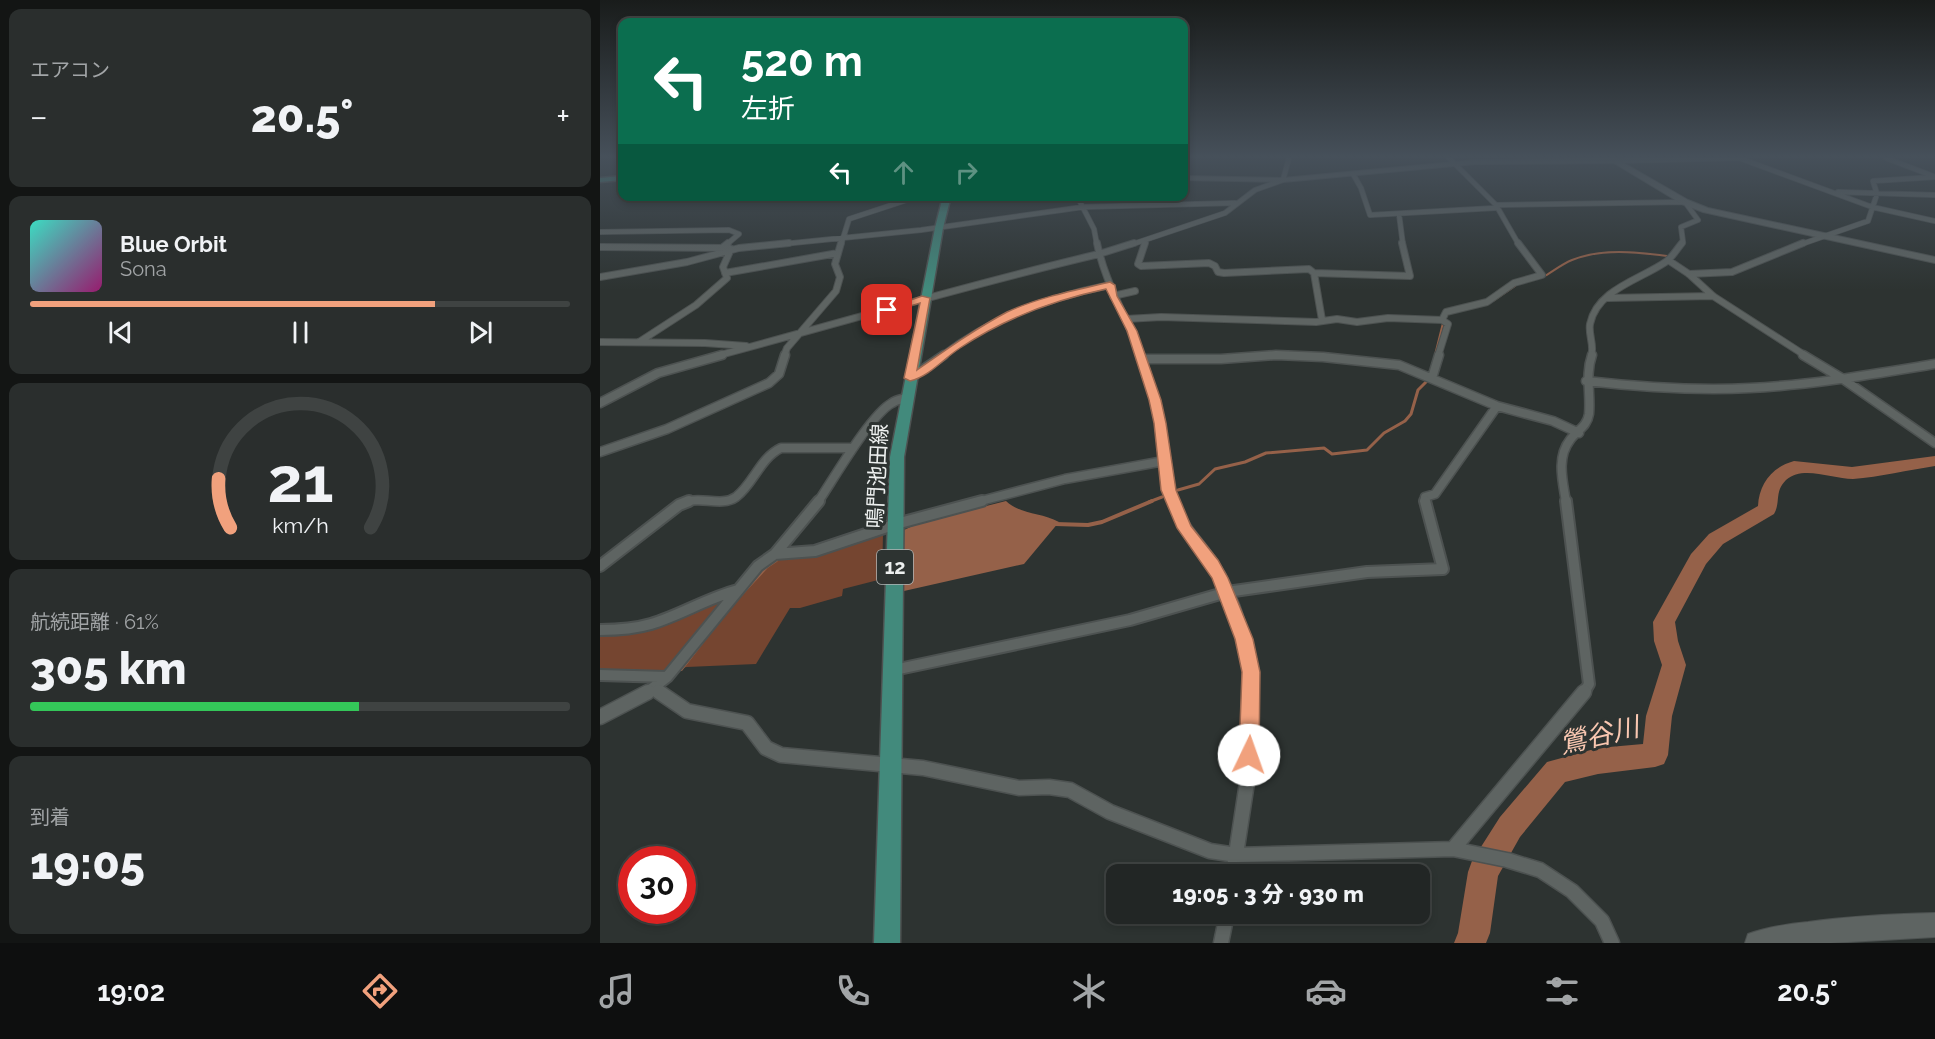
<!DOCTYPE html>
<html lang="ja">
<meta charset="utf-8">
<style>
:root{--surface:#222625;--page:#2a2e2d;--text:#f1f3f6;--muted:#a2a5a7;--line:#3f4342;--accent:#f1a17d}
body{margin:0;font-family:Raleway,"Noto Sans JP",sans-serif;background:var(--page);color:var(--text);height:100vh;display:flex;flex-direction:column;font-size:22px;white-space:nowrap}
*{box-sizing:border-box;margin:0}
p{font-size:20px;color:var(--muted)}
.icon{flex:none;width:33px;height:33px;fill:none;stroke:currentColor;stroke-width:2;stroke-linecap:round;stroke-linejoin:round}
.map{position:relative;flex:1;overflow:hidden}
.sheet{display:flex;flex-direction:column;gap:9px;padding:9px;background:#131514;width:600px}
.sheet>*{flex:none}
.hud{position:absolute;left:18px;top:18px;width:570px;height:183px;border-radius:12px;box-shadow:0 3px 9px #0003,0 0 0 2px var(--line);background:#0b6e4f;color:#fff;overflow:hidden}
.speed{position:absolute;left:18px;top:846px;display:flex;gap:12px;font-size:30px;font-weight:700;text-align:center}
.speed>*{display:grid;place-content:center;width:78px;height:78px;border-radius:50%;background:var(--surface);box-shadow:0 3px 9px #0003,0 0 0 2px var(--line);line-height:1}
.speed .limit{border:9px solid #d22;background:#fff;color:#111}
.pin{position:absolute;display:grid;place-items:center;width:51px;height:51px;color:#fff;margin:-26px;border-radius:12px;box-shadow:0 3px 9px #0006}
.me{position:absolute;width:66px;margin:-33px;rotate:3deg;stroke-linejoin:round;filter:drop-shadow(0 0 4px #0008)}
.turn{display:flex;align-items:center;gap:21px;height:126px;padding:0 24px;font-size:27px}
.turn .icon{width:78px;height:78px;stroke-width:2.5}
.turn b{display:block;font-size:42px;line-height:51px}
.lanes{display:flex;align-items:center;height:57px;padding:0 24px;background:#0003;justify-content:center;gap:30px;direction:ltr}
.lanes .off{opacity:.35}
.big{font-size:45px;font-weight:800;line-height:1.1}
.sheet .tile{flex:1;display:flex;flex-direction:column;justify-content:center;gap:9px;min-width:0;padding:0 21px;border-radius:12px;background:var(--page)}
.sheet .dial{align-items:center;gap:0}
.dial svg{height:156px;overflow:visible;fill:none;stroke:var(--line);stroke-width:7;stroke-linecap:round;text-anchor:middle}
.dial text{fill:var(--text);stroke:none}
.song{display:flex;align-items:center;gap:18px}
.cover{width:72px;height:72px;border-radius:9px;background:linear-gradient(135deg,hsl(170 70% 55%),hsl(320 70% 35%))}
.played{height:6px;border-radius:3px;background:linear-gradient(90deg,var(--accent) 75%,var(--line) 75%)}
.keys{display:flex;justify-content:space-around;direction:ltr}
.heat{display:flex;justify-content:space-between;align-items:center;font-size:33px;direction:ltr}
.charge{height:9px;border-radius:4px;background:linear-gradient(90deg,#34c759 61%,var(--line) 0)}
.trip{position:absolute;left:506px;top:864px;width:324px;height:60px;border-radius:12px;background:var(--surface);box-shadow:0 3px 9px #0003,0 0 0 2px var(--line);font-weight:800;line-height:60px;text-align:center}
.dock{display:flex;height:96px;justify-content:space-around;align-items:center;background:#0e0f0f;color:var(--muted)}
.dock .icon{width:42px;height:42px}
.dock .current{color:var(--accent)}
.dock b{font-size:27px;color:var(--text)}
main{display:flex;flex:1;min-height:0}
.map>svg:first-child{display:block}
</style>
<main>
<section class="sheet">
<div class="tile"><p>エアコン</p>
<div class="heat"><a>−</a><b class="big">20.5°</b><a>+</a></div>
</div>
<div class="tile">
<div class="song"><i class="cover"></i><div><b>Blue Orbit</b><p>Sona</p></div></div>
<div class="played"></div>
<div class="keys"><svg class="icon" aria-label="previous" viewBox="0 0 24 24"><path d="M18 5L8 12l10 7zM5 5v14"/></svg><svg class="icon" aria-label="pause" viewBox="0 0 24 24"><path d="M8 5v14M16 5v14"/></svg><svg class="icon" aria-label="next" viewBox="0 0 24 24"><path d="M6 5l10 7-10 7zM19 5v14"/></svg></div>
</div>
<div class="tile dial"><svg viewBox="0 0 100 80">
<path d="M14 69A42 42 0 1 1 86 69"/>
<path d="M14 69A42 42 0 0 1 8 44" stroke="#f1a17d"/>
<text x="50" y="56" font-size="32" font-weight="700">21</text>
<text x="50" y="72" font-size="11">km/h</text>
</svg></div>
<div class="tile"><p>航続距離 · 61%</p><b class="big">305 km</b><div class="charge"></div></div>
<div class="tile"><p>到着</p><b class="big">19:05</b></div>
</section>
<div class="map">
<svg width="1335" height="943" viewBox="0 0 1335 943">
<rect width="100%" height="100%" fill="#2d3331"/>
<path fill="#754530" d="M283 533 282 579 243 589 242 596 200 608H190L156 664 87 667 60 672 0 669V635H28L52 627 108 603 140 594 165 565 180 557 218 554Z"/>
<path fill="#956149" d="M406 501C421 515 441 512 459 522L424 564 304 591V530L319 523Z"/>
<g fill="none" stroke-linecap="round" stroke-linejoin="round">
<path stroke="#956149" stroke-width="2" d="M943 277C952 272 962 264 972 260 1002 248 1036 252 1067 256
M893 301 915 286
M835 355 843 323"/>
<path stroke="#956149" stroke-width="3" d="M578 490 599 484 615 469 645 462 666 453 724 448 732 454 767 450 784 433 805 421 811 414 818 390 828 380
M549 502 562 497"/>
<path stroke="#956149" stroke-width="4" d="M455 524 488 525 502 522 552 501
M141 594 167 566 176 560
M81 669 101 643"/>
<path fill="#956149" fill-rule="evenodd" d="M1335 456V466C1308 470 1280 477 1253 479 1232 479 1203 465 1186 480 1174 492 1181 502 1174 514L1123 544 1106 564 1075 622 1078 641 1086 665 1072 716 1068 755 1064 764 1055 767 998 774 965 782 920 837 898 876 890 933 886 943H854L858 933 868 872 872 861 900 817 947 762 998 748 1043 744 1046 716 1062 665 1054 641 1053 622 1091 554 1109 534 1158 506C1159 484 1172 467 1194 461L1252 467Z"/>
<defs>
<path id="street-far4" d="M849 158 896 205
M1139 158 1272 207 1335 221
M1286 158 1333 176
M1014 161 1141 158
M753 174 761 188 770 215 895 208
M1238 192 1335 195
M477 196 494 229 497 245
M896 205 919 245
M896 205 1085 202 1098 220 1081 227 1083 242 1081 245
M799 214 803 245
M0 232 129 230 139 234 126 245
M545 240V245
M173 245 321 230 483 207 635 203
M241 245 249 219 319 196
M530 245 625 213 655 190 683 180 689 158
M1199 245 1268 221 1277 194 1273 181 1335 177"/>
<path id="street-far3" d="M497 243C505 284 528 318 540 356
M545 243 538 264 541 266 609 263 615 266 618 272 624 273 709 269 714 273 810 276 802 243
M0 247 129 248
M123 247 128 243
M499 254 534 243
M1068 260 1089 274 1113 296 1206 356
M125 273 238 253
M714 273 722 320
M1089 274 1132 272 1203 243
M0 277 87 262 139 248 189 243
M513 296 535 291
M1008 298 1113 296
M526 319 561 317 716 322 737 319 757 322 788 318 842 320 848 324 838 356
M842 320 846 312 887 302 914 283 942 275 918 243
M0 342 105 343 146 346
M39 342 96 305 127 278 123 267 131 249
M116 356C244 322 370 284 499 254
M184 356 187 348 236 291 240 277 235 264 241 243
M342 356C391 318 450 297 510 285
M658 356H707
M991 356C995 346 988 335 990 324 997 289 1042 279 1067 261 1073 256 1077 249 1082 243"/>
<path id="street-far2" d="M540 355 555 400 560 424 568 490 574 502
M1203 355 1243 379 1335 443
M541 359H621L676 355 723 357 799 365 897 406 953 421 979 433
M310 378 344 355
M832 378 839 355
M986 381C1040 387 1095 391 1150 388 1212 385 1274 374 1335 364
M0 403 58 373 122 355
M0 452 67 429 169 383 179 374 185 355
M85 502C100 496 122 507 136 497 154 483 160 458 181 448H253
M218 502C233 480 271 414 292 403 296 400 302 399 306 398
M377 502 465 479 564 461
M825 502V497L835 494 897 406
M966 502C963 482 956 458 970 440 977 430 987 427 989 414 991 394 985 375 992 355"/>
<path id="street-far1" d="M573 501C577 510 581 522 587 530 595 541 604 551 612 563 635 597 651 652 651 694
M966 501 989 684 983 694
M175 554 215 551 296 524 382 501
M0 566 79 505 89 501
M0 630C17 630 34 629 51 624 81 615 107 598 138 590
M294 670 530 620 627 592 767 572 843 569 825 501
M0 675 67 677
M54 689 61 694
M45 694 67 677 158 566 175 554 219 501"/>
<path id="street" d="M59 692 87 711 147 723 166 748 181 755 323 768 419 788 449 787 470 790 510 812 610 851 636 855 853 849 907 860 940 870 972 891 1002 921 1012 943
M0 717 48 692
M853 849 984 692
M633 874 648 776 651 692
M621 943 627 914"/>
<path id="secondary" d="M1015 158 1088 200 1108 208 1335 257V263L1103 212 1082 204 1014 163 875 164 683 182 584 180V176L683 178 875 160Z
M1335 913V937L1231 943H1145L1148 934C1167 927 1188 924 1208 922 1250 916 1293 914 1335 913Z"/>
<path id="primary" d="M22 176V180L0 182V178Z
M343 196H351L343 228 304 457 300 943H274L290 457 335 228Z"/>
</defs>
<use href="#street-far4" stroke="#4d5251" stroke-width="6"/>
<use href="#street-far3" stroke="#4d5251" stroke-width="8"/>
<use href="#street-far2" stroke="#4d5251" stroke-width="11"/>
<use href="#street-far1" stroke="#4d5251" stroke-width="14"/>
<use href="#street" stroke="#4d5251" stroke-width="17"/>
<use href="#secondary" stroke="#4d5251" stroke-width="2"/>
<use href="#primary" stroke="#4d5251" stroke-width="3"/>
<use href="#street-far4" stroke="#5e6462" stroke-width="4.5"/>
<use href="#street-far3" stroke="#5e6462" stroke-width="6"/>
<use href="#street-far2" stroke="#5e6462" stroke-width="8"/>
<use href="#street-far1" stroke="#5e6462" stroke-width="10"/>
<use href="#street" stroke="#5e6462" stroke-width="14"/>
<use href="#secondary" fill="#5e6462" fill-rule="evenodd"/>
<use href="#primary" fill="#428a7c" fill-rule="evenodd"/>
</g>
<linearGradient id="sky" x2="0" y2="1"><stop stop-color="#191c1b"/><stop offset="0.54" stop-color="#46505a"/><stop offset="1" stop-color="#46505a" stop-opacity="0"/></linearGradient>
<rect width="1335" height="290" fill="url(#sky)"/>
<path fill="#f1a17d" stroke="#9d6951" stroke-width="1.5" d="M510 282 515 285 517 296 537 331 561 400 566 423 576 490 591 526 618 560 628 578 653 639 660 672 659 755 656 762 649 765 642 762 639 755 642 672 635 639 612 578 577 528 561 490 554 423 549 400 527 331 506 289C454 300 405 318 360 348 343 359 330 376 310 381L304 378 320 303 287 313 282 310 322 296 330 298 317 370C347 349 375 329 407 312 439 297 476 290 510 282Z"/>
<g text-anchor="middle" dominant-baseline="central" stroke-width="6" stroke-linejoin="round" paint-order="stroke">
<rect fill="#2d3331" stroke="#b3b7b6" stroke-width="1.5" x="277" y="550" width="36" height="34" rx="4.5"/>
<g font-size="20" font-weight="bold" fill="#edf0ef">
<text x="295" y="567">12</text>
</g>
<g font-size="21" fill="#edf0ef" stroke="#2d3331">
<text transform="translate(277 476) rotate(-87)">鳴門池田線</text>
</g>
<g font-size="27" font-style="italic" fill="#f9c7b1" stroke="#2d3331">
<text transform="translate(999 735) rotate(-13)">鶯谷川</text>
</g>
</g>
</svg>
<div class="speed"><div class="limit">30</div></div>
<div class="pin" style="left:287px;top:310px;background:#d93025"><svg class="icon" aria-label="arrive" viewBox="0 0 24 24"><path d="M6 21V4h12l-3 4 3 4H6"/></svg></div>
<svg class="me" style="left:649px;top:755px" viewBox="-20 -20 40 40"><circle r="19" fill="#fff"/><path d="M0-13L10 11 0 6-10 11z" fill="#f1a17d"/></svg>
<div class="trip">19:05 · 3 分 · 930 m</div>
<div class="hud">
<div class="turn"><svg class="icon" aria-label="left" viewBox="0 0 24 24"><path d="M17 20v-9H6M10 6l-5 5 5 5"/></svg><div><b>520 m</b>左折</div></div>
<div class="lanes"><svg class="icon" aria-label="left" viewBox="0 0 24 24"><path d="M17 20v-9H6M10 6l-5 5 5 5"/></svg><svg class="icon off" aria-label="ahead" viewBox="0 0 24 24"><path d="M12 20V5M6 11l6-6 6 6"/></svg><svg class="icon off" aria-label="right" viewBox="0 0 24 24"><path d="M7 20v-9h11M14 6l5 5-5 5"/></svg></div>
</div>
</div>
</main>
<nav class="dock">
<b>19:02</b>
<svg class="icon current" aria-label="directions" viewBox="0 0 24 24"><path d="M12 3l9 9-9 9-9-9zM9 14v-3h6M13 9l2 2-2 2"/></svg>
<svg class="icon" aria-label="music" viewBox="0 0 24 24"><path d="M9 18V5l10-2v13"/><circle cx="6" cy="18" r="3"/><circle cx="16" cy="16" r="3"/></svg>
<svg class="icon" aria-label="phone" viewBox="0 0 24 24"><path d="M5 4h4l2 5-3 2q2 4 5 5l2-3 5 2v4C11 20 4 13 5 4z"/></svg>
<svg class="icon" aria-label="climate" viewBox="0 0 24 24"><path d="M12 3v18M4 7l16 10M4 17L20 7"/></svg>
<svg class="icon" aria-label="car" viewBox="0 0 24 24"><path d="M5 17H2v-5l4-1 3-4h7l3 4 3 1v5h-3M9 17h6M6 11h13"/><circle cx="7" cy="17" r="2"/><circle cx="17" cy="17" r="2"/></svg>
<svg class="icon" aria-label="filters" viewBox="0 0 24 24"><path d="M4 7h16M4 17h16"/><circle cx="9" cy="7" r="2"/><circle cx="15" cy="17" r="2"/></svg>
<b>20.5°</b>
</nav>
